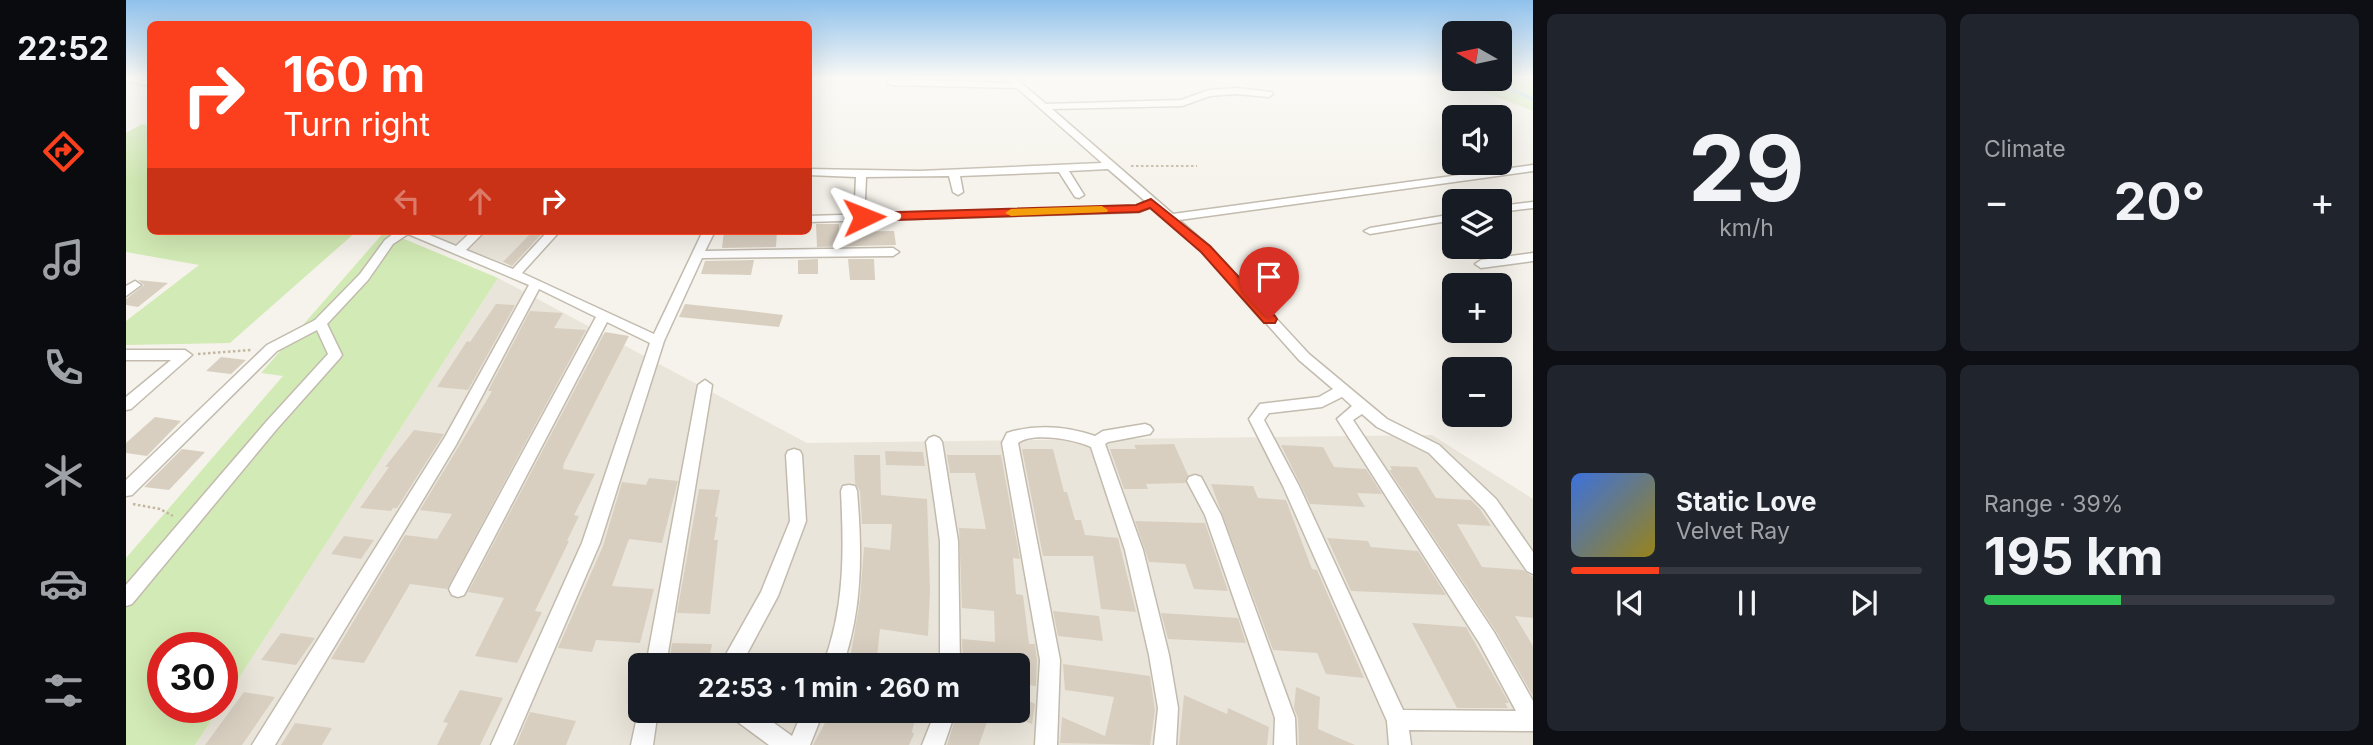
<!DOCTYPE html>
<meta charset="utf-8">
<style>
:root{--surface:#171b24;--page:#20242c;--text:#f1f3f6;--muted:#9ea1a6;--line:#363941;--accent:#fc3f1d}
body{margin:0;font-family:Inter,sans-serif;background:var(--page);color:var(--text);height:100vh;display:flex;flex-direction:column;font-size:26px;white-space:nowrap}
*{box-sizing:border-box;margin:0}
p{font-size:23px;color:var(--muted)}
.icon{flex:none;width:38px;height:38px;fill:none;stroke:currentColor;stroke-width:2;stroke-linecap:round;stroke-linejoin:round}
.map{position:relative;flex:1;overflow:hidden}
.side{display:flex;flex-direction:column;gap:14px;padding:14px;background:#0d0f14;width:840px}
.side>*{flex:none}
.guide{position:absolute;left:21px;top:21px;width:665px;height:214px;border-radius:10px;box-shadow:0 7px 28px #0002;background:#fc3f1d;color:#fff;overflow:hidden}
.needle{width:46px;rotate:279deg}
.fabs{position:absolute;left:1316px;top:21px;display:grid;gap:14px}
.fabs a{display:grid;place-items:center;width:70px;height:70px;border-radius:10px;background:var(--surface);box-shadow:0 7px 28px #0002;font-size:35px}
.speed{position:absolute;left:21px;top:632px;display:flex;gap:14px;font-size:35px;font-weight:700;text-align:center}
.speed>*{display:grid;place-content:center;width:91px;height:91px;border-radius:50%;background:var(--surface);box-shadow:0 7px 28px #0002;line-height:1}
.speed .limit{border:10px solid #d22;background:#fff;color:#111}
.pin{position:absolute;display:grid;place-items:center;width:60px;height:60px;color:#fff;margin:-72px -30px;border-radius:50% 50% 50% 0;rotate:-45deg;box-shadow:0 0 7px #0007}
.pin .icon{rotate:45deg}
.me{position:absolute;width:77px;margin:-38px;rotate:88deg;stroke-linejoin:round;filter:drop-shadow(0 0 5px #0008)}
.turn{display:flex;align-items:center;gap:24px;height:147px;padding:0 21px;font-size:32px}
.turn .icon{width:91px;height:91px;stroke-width:2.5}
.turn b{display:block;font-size:49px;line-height:60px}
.lanes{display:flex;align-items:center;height:66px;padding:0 21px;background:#0003;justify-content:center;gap:35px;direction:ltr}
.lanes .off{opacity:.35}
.big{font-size:52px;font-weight:700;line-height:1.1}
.side .widget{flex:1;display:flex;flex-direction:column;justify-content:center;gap:10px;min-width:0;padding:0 24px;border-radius:10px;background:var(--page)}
.side .dial{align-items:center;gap:0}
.dial b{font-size:91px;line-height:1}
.song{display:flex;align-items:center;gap:21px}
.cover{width:84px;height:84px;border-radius:10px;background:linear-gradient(135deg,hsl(220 70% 55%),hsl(50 70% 35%))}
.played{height:7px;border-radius:4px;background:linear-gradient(90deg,var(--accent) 25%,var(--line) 25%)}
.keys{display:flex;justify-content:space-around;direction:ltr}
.heat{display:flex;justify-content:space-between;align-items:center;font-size:38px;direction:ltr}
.charge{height:10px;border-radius:5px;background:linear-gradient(90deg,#34c759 39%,var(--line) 0)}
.side .tiles{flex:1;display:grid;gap:14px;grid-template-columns:repeat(2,1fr)}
.trip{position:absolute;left:502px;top:653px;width:402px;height:70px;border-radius:10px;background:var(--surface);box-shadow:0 7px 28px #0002;font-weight:700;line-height:70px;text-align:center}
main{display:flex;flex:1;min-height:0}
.tab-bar{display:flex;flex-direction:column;width:126px;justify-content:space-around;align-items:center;background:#090b0e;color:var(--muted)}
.tab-bar .icon{width:49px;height:49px}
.tab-bar .current{color:var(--accent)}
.tab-bar b{font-size:32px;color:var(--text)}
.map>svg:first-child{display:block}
</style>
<main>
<nav class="tab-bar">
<b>22:52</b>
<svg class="icon current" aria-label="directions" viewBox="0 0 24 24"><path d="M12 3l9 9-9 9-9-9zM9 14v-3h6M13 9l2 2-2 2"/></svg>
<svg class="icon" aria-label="music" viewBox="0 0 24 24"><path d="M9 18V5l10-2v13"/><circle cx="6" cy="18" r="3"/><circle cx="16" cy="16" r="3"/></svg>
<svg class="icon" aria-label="phone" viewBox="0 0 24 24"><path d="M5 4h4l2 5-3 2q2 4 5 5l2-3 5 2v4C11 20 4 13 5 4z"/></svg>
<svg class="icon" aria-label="climate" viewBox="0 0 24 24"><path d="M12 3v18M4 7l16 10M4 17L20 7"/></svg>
<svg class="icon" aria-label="car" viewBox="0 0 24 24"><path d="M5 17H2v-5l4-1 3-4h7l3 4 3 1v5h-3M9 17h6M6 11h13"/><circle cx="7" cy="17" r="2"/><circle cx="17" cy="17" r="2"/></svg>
<svg class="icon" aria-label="filters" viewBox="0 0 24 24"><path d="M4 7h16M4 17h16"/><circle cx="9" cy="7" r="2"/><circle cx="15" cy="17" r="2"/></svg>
</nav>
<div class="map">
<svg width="1407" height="745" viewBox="0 0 1407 745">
<rect width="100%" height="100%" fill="#f6f3ec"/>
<path fill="#eae5da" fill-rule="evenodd" d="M293 231H436L399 271Z
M372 278 681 443 1306 435 1407 499V745H69ZM514 665H892V710H514Z"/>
<path fill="#d2eab5" d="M1318 77H1400L1407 79V111Z
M16 124 24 126V231H231L104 343 0 345V321L73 265 0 252V133Z
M259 231 372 278 96 704V648H37V707H94L69 745H0V558L157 376 135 373Z"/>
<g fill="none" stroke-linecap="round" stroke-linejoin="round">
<path stroke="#a9d4f2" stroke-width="3.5" d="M1362 79 1407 99"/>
</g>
<path fill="#d8cfc1" d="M690 224H713V232L768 231 770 245 691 247Z
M407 231H418L386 266 377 262Z
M598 231H651L650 247 596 248Z
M692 259V274H672V260Z
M722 259H748L749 280H724Z
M628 260 625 275 575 274 579 261Z
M12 280 42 283 12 307 0 305V299L18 285Z
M370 304 389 305 342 390 311 387 341 341 344 342Z
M559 304 616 310 657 315 653 327 553 317Z
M404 311 437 313 428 328 460 330 321 589 284 584 238 663 205 659 279 535 311 539 326 514 294 510 362 398 366 391H362Z
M479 332 503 336 438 463 437 469 469 474 448 515 453 516 441 541H443L409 611 416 612 391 663 349 656 378 598 342 592Z
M95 357 120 360 105 374 80 371Z
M29 417 55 421 21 456 0 453V443Z
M288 430 318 434 271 508H267L265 511 234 508 263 467H259Z
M1048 444 1062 475 1059 483 1020 484 1022 489H998L984 449H1010L1008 445Z
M1155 445 1197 447 1208 467 1240 469 1256 494 1231 493 1239 507 1184 504Z
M56 449 79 452 43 490 18 487Z
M896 449H927L938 492H941L949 520H955L959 535 992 538 1010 612 975 609 967 556H917Z
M759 451 797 452 799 466 760 465Z
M728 455H754L755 495 801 499 804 590 802 636 754 629 750 665H723L734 600 738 547 764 550 766 524H736L734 491 729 483Z
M821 455H875L894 559 887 558 890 594 897 595 903 644H909L911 660 910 686 892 684V665L837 664 836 639 869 642 868 611 836 608 833 528 860 529 849 473H824Z
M1264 466 1291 467 1310 498 1345 500 1354 509 1365 526 1331 524 1356 567 1397 570 1407 577V618L1389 616 1407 646V696L1370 631 1263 470H1266Z
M523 478 552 481 536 543 503 539 486 586 528 589 514 643 470 640 466 652 432 648 477 546 496 482 520 485Z
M1085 484 1127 486 1132 498 1160 500 1186 569 1191 570 1238 678 1200 674 1191 653 1147 650Z
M573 489 594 490 589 517H592L588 540H592L584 614 551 613Z
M1009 521 1079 523 1102 591 1068 589 1059 564 1023 562Z
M218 536 248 540 235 559 205 554Z
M1201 538 1242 541 1245 547 1292 551 1320 595 1225 591Z
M927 611 973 616 977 641 932 636Z
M1035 613 1112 618 1120 643 1042 639Z
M1286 623 1340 627 1383 703H1379L1382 708H1331Z
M155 633 189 638 170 665 135 660Z
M546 643 586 644 582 665H543Z
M937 664 1024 676 1029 710 1024 745 934 743 936 717 979 736 988 697 939 690Z
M1170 687 1194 697 1192 729 1229 745H1173L1172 718 1168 708Z
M334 690 377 698 354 745H311L322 723 317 722Z
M118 692 149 697 116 745H79Z
M1058 695 1101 714 1102 708 1143 727 1141 745H1053Z
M892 696 909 704 906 724 892 719Z
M706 710H791L786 732 788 734 783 745H687Z
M832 710H865L853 745H821Z
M404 712 450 721 440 745H390Z
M169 723 206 728 196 745H155Z"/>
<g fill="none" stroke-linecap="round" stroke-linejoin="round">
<defs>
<path id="minor" d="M0 77 24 82V86L0 81Z
M879 77H888L920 104 1055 100 1083 90 1110 88 1146 92 1147 94 1143 97 1110 94 1084 96 1056 106 926 109 1047 214 1407 165V171L1053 220 1084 247 1183 354 1261 419 1313 445 1370 499 1407 552V574L1401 571 1358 509 1303 453 1251 427 1236 414 1227 420 1368 632 1407 701V731L1283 730 1285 745H1263L1261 721 1157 486 1123 419 1134 404 1193 397 1207 389 1173 360 1076 251 1025 207 1013 212 682 222V216L1011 206 1019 201 982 169 943 171 958 195 953 198 949 197 933 172 834 176 837 192 832 195 827 192 823 176 740 177 739 200 734 203 729 200 730 177 682 175V169L794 171 976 163 891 88 765 85 761 82 765 79 885 83ZM1216 397 1226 406 1211 419 1354 644 1390 711 1277 710 1173 486 1138 420 1143 413 1196 407Z
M1407 202V208L1374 212V206Z
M1328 214V220L1244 234 1238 231 1244 228Z
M271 231H294L330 246 346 231H359L340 250 387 269 422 231H434L396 273 528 334 577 231H589L579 251 767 248 773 252 767 256 576 258 538 341 474 543 387 745H365L456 543 524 343 481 322 338 595 332 597 326 595 323 589 326 583 470 317 413 289 330 445 149 745H126L319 437 403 285 282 234 267 244 242 280 201 324 216 355 214 358 150 430 6 604 0 606V585L140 422 202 354 191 330 151 351 6 495 0 496V480L141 345 189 320 234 274 259 240Z
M1407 253V261L1355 268 1349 264 1355 260Z
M9 281 15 285 0 296V286Z
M0 350H59L66 355 5 409 0 410V397L45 360H0Z
M579 380 586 385 540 665H520L572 385Z
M1019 424 1024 426 1027 430 1024 434 982 442 979 444 1017 550 1043 655 1052 708 1050 745H1028L1032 708 1023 655 999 550 965 447C947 439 907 432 892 443L934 660 931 745H909L914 660 876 443 881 433C910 424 940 426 969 436L977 431Z
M808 436 813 438 816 442 832 541 834 665H814V541L800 442 803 438Z
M668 449 674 451 676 455 680 521 652 596 615 665H594L635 592 664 521 660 455 662 451Z
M1069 475 1075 477 1095 515 1169 718 1170 745H1148L1149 718 1079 515 1061 481 1063 477Z
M723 485 729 486 731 491C736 551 737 607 717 665H697C719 608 718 551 715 491L717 486Z
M514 703V710H532L527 745H505Z
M602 710H630L666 736 677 710H698L684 745H643L605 717Z
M810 710H830L818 745H796Z"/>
</defs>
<use href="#minor" stroke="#c2bbae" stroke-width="3"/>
<path stroke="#c4b79f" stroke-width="2" stroke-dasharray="2.5 2.5" stroke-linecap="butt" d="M1005 166H1071"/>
<path stroke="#c4b79f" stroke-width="2.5" stroke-dasharray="2.5 2.5" stroke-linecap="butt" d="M72 354 125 350
M7 504 34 509 47 516"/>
<use href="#minor" fill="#fff" fill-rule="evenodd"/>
</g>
<linearGradient id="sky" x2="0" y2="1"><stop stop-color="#8fc1ec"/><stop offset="0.43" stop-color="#fbfaf6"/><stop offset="1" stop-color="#fbfaf6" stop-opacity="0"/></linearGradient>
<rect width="1407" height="181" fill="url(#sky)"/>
<path fill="#fc3f1d" stroke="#a42913" stroke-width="2" d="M1025 199 1084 246 1149 316 1151 319 1149 323H1138L1075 252 1024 208 1013 212 738 221 731 217 738 213 1010 205Z"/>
<path fill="#f59e0b" d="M976 206 982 210 981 212 885 216 879 213 885 209Z"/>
</svg>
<div class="fabs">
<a><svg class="needle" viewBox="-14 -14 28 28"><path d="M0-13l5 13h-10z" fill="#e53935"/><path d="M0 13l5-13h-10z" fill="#9ea1a6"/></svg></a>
<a><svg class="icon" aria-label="sound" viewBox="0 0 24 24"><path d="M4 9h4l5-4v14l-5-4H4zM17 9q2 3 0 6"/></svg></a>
<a><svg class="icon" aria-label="layers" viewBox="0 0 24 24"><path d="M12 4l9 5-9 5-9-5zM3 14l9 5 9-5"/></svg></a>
<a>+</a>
<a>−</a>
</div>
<div class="speed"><div class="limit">30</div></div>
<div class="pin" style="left:1143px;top:319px;background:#d93025"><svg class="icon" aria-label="arrive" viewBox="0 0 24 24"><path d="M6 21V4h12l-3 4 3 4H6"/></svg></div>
<svg class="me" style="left:738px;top:217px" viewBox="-20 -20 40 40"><path d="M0-17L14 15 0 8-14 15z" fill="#fc3f1d" stroke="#fff" stroke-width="4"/></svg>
<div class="trip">22:53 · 1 min · 260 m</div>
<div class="guide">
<div class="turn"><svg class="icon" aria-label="right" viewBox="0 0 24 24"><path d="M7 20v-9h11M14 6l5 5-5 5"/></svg><div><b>160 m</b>Turn right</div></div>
<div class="lanes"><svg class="icon off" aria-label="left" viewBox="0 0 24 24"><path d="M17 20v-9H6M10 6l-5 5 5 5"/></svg><svg class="icon off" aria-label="ahead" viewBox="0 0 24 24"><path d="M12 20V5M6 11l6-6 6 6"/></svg><svg class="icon" aria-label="right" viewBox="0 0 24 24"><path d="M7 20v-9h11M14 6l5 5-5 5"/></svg></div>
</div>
</div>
<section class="side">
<div class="tiles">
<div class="widget dial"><b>29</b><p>km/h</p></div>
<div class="widget"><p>Climate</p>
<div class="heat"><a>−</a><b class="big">20°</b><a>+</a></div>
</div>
<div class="widget">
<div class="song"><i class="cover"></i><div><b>Static Love</b><p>Velvet Ray</p></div></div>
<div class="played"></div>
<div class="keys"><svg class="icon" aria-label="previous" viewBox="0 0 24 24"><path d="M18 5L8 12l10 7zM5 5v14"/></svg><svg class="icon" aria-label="pause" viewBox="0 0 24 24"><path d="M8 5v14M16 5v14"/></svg><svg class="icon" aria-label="next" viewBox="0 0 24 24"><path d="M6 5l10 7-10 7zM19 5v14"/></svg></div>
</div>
<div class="widget"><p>Range · 39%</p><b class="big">195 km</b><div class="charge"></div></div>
</div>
</section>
</main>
